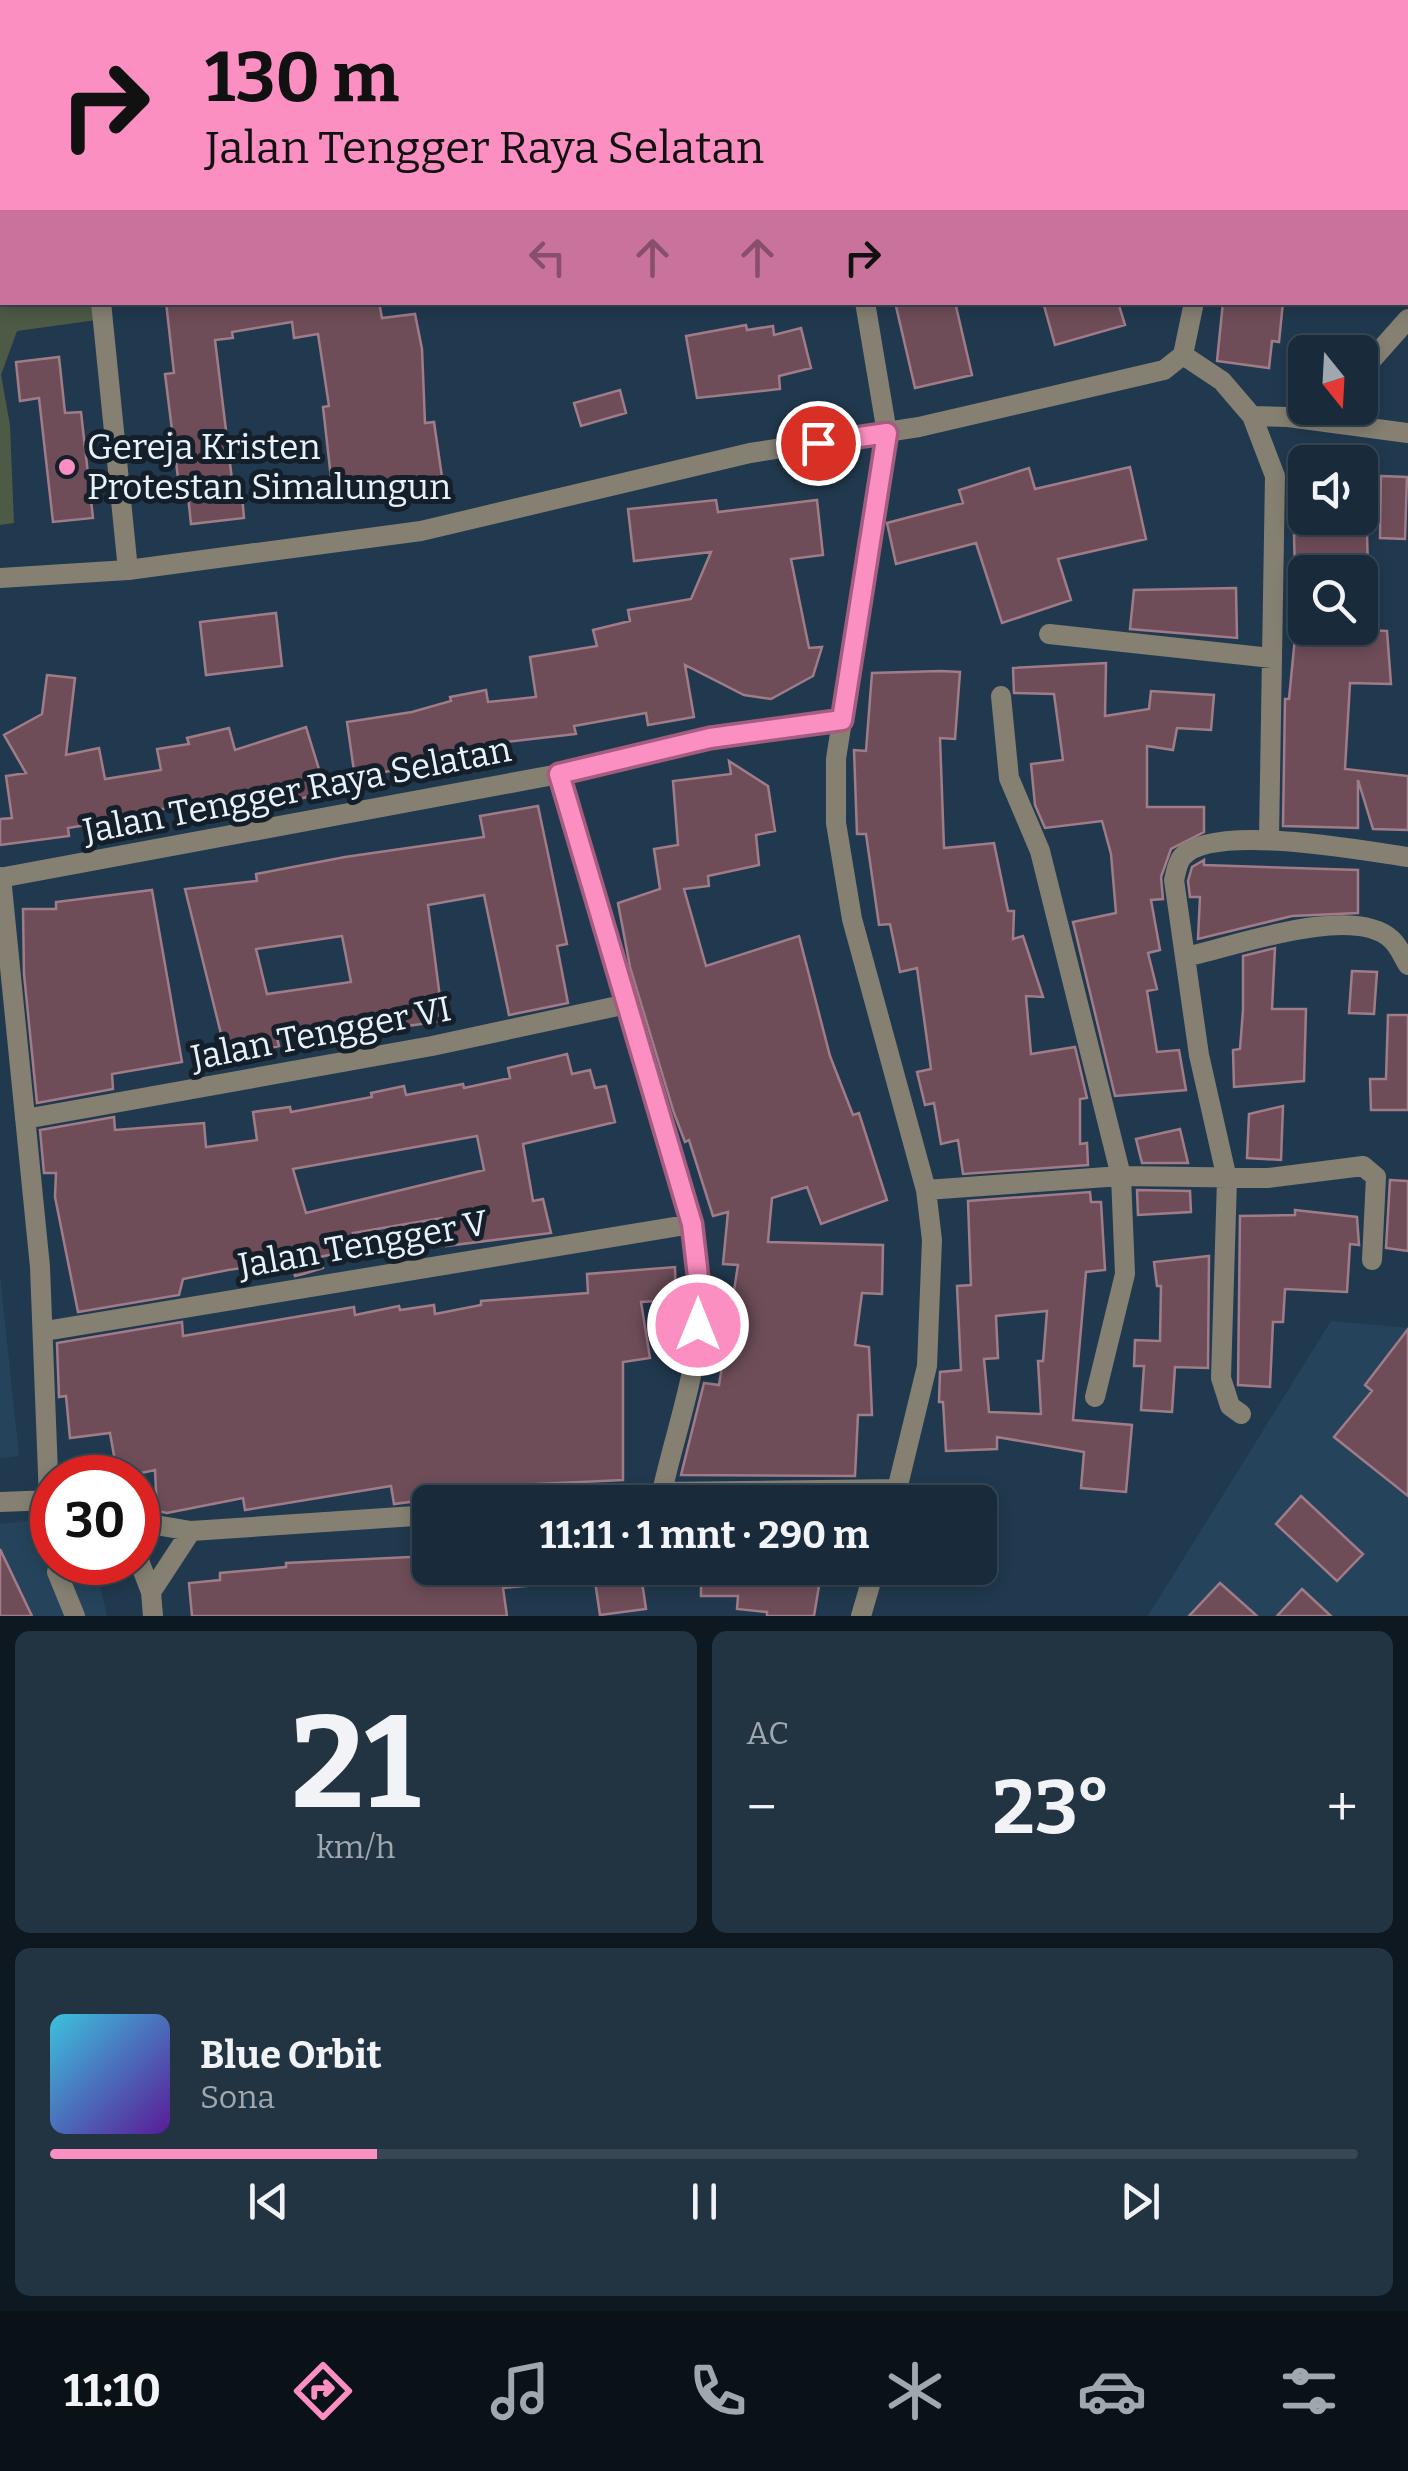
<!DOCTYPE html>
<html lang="id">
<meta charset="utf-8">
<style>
:root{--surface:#192b3a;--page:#223342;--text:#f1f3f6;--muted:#9fa7af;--line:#374754;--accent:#fc8fc2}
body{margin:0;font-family:Bitter,serif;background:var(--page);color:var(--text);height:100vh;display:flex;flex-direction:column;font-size:38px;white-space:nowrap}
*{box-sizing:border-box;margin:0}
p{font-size:32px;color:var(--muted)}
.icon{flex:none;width:55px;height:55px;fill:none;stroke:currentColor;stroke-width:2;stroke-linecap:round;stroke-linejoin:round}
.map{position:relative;height:1616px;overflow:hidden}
.details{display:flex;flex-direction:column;gap:15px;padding:15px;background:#0e1820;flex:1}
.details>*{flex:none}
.banner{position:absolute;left:0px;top:0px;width:1410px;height:305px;box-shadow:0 5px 15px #0003,0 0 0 2px var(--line);background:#fc8fc2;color:#111;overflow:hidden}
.needle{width:65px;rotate:162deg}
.controls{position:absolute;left:1288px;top:335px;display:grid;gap:20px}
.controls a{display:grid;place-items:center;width:90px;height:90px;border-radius:15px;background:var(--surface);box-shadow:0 5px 15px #0003,0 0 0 2px var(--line);font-size:50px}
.speed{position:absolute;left:30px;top:1455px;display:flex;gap:20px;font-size:50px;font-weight:700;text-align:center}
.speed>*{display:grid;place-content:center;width:130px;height:130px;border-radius:50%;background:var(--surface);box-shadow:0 5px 15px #0003,0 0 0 2px var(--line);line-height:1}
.speed .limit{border:15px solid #d22;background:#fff;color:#111}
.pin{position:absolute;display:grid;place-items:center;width:85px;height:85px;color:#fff;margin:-42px;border:5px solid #fff;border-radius:50%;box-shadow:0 2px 10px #0007}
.me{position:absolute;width:110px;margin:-55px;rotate:0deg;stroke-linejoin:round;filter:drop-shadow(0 0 8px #0008)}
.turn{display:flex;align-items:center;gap:35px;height:210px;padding:0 40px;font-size:45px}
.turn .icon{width:130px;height:130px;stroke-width:2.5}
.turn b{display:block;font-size:70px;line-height:85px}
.lanes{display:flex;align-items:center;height:95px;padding:0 40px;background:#0003;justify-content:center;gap:50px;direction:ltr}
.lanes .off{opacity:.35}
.big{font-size:75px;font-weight:700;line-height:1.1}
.details .widget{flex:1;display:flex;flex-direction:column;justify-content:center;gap:15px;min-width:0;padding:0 35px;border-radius:15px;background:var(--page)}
.details .dial{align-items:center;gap:0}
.dial b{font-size:130px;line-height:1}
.song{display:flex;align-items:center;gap:30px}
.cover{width:120px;height:120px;border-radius:15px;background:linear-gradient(135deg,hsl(190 70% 55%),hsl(270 70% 35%))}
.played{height:10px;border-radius:5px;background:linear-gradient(90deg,var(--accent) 25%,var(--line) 25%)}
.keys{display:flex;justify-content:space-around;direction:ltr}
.heat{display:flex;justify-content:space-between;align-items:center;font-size:55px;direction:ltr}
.details .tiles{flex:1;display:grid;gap:15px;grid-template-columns:1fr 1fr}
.widget:last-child{grid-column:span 2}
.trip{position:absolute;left:412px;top:1485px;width:585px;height:100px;border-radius:15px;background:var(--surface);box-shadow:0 5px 15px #0003,0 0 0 2px var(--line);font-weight:700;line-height:100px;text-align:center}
.tab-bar{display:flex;height:160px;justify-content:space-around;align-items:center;background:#0a1117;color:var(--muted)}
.tab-bar .icon{width:70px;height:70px}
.tab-bar .current{color:var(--accent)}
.tab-bar b{font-size:45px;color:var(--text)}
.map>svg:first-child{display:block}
</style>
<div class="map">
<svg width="1408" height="1616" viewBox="0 0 1408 1616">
<rect width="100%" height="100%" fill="#21394e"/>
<path fill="#25445c" d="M0 1276 19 1456 0 1458Z
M1331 1321 1408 1328V1616H1148Z
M35 1520 52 1533V1562L95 1564 107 1616H0V1524Z"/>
<path fill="#4d5a45" d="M0 94 2 302 100 303 104 319 17 331 1 375 10 425 14 523 0 525Z"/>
<path fill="#6e4d58" stroke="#a07c88" stroke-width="2.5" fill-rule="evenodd" d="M166 302H379L382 318 415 314 422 349 425 423 434 422 442 477 392 483 393 493 342 499 339 477 331 478 323 407 329 406 318 334 294 338 292 322 232 332 233 338 215 340 234 496 242 495 244 518 191 524 186 477 178 478 165 374 174 373Z
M895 302H955L972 375 915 388Z
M1043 302H1118L1125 325 1055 345Z
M1223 302H1283L1279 342 1272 341 1269 368 1217 361Z
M746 325 747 330 773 326 774 335 801 328 811 368 779 376 780 389 697 398 686 336Z
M59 357 65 413 81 412 93 518 53 522 39 398 20 401 16 362Z
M620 390 626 413 581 426 574 403Z
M1130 467 1146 539 1058 559 1071 600 1002 623 976 543 896 564 887 523 963 503 959 490 1029 468 1035 489Z
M1381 476 1407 477 1405 539 1380 538Z
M716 500 718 512 817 500 823 555 791 559 809 648 822 647 813 676 771 699 744 695 685 665 694 717 648 725 646 713 574 726 576 734 496 743V747L443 756 444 760 355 778 347 722 412 712 451 701 450 697 486 690 488 702 536 697 530 657 597 646 593 630 630 621 628 610 691 599 711 552 634 561 628 509Z
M1367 532 1368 572H1295L1294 535Z
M1236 588 1237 638 1130 629 1134 590Z
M276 613 282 666 206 675 200 622Z
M1296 627 1387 631 1391 684 1350 683 1345 769 1408 776V830L1373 829 1358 780V828L1283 826 1285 699H1289Z
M1106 663 1105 716 1149 709 1151 691 1214 695 1211 730 1177 728 1173 750 1147 746V807H1204V832L1171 849 1161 877 1163 899 1151 900 1160 950 1148 953 1157 989 1147 991 1157 1052 1179 1050 1186 1090 1115 1096 1073 922 1116 913 1111 854 1102 821 1045 828 1035 805 1031 764 1063 760 1054 694 1014 693 1013 668Z
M941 671 960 672 955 739 940 738 944 848 994 843 1008 911H1014L1013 939 1023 936 1043 997 1026 996 1031 1054 1075 1047 1087 1098 1080 1099V1144L1087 1143 1088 1165 963 1174 958 1140 941 1144 934 1103 925 1105 917 1072 931 1069 917 968 900 972 890 924 879 925 866 834H857L854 750 866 751 872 673Z
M47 675 75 678 66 755 99 748 105 779 161 770 157 749 189 744 187 738 229 728 235 750 306 727 326 792 292 801 289 792 205 812 203 803 103 818 104 822 68 828 69 836 0 845V819L12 818 6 776 26 773 4 735 42 714Z
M729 761 768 786 775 831 756 835 759 865 708 876 709 886 684 889 706 966 799 936 830 1056 853 1115 859 1113 887 1200 821 1224 807 1187 772 1198 768 1242 883 1245 882 1294 862 1293 855 1345 869 1347 872 1415H858L855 1476 681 1475 704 1383 719 1385 738 1265 723 1264 728 1212 713 1216 689 1140 685 1142 674 1113 630 967 618 903 660 889 654 849 678 845 673 781 731 774Z
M538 806 567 944 557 946 568 1003 509 1015 484 895 428 905 443 1021 386 1029 385 1023 277 1038 279 1046 227 1058 185 889 257 881 256 874 345 857 484 837 480 816ZM342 936 351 982 267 994 256 949Z
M1204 860V865L1358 870V913L1292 916 1198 939 1200 897H1190L1188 881 1192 867Z
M152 890 182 1062 112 1074 113 1089 37 1103 24 974 23 909H56V902Z
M1275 948 1272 1009H1306L1304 1081 1234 1087 1233 1050 1240 1049 1243 1010V956Z
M1352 971 1377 972 1374 1014 1349 1013Z
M1388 1015H1408V1110H1371L1370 1079H1386Z
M567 1054 572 1074 590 1070 595 1088 606 1086 615 1122 523 1144 533 1201 543 1199 551 1233 446 1246 442 1218 353 1233 356 1249 320 1257 323 1268 303 1274 295 1276 291 1261 228 1270 183 1279 179 1295 78 1312 55 1197 56 1173H44L40 1130 114 1117 115 1130 204 1123 206 1147 257 1140 253 1112 290 1107 291 1112 372 1097 371 1093 404 1086 406 1095 463 1084 464 1088 510 1078 508 1068ZM477 1136 484 1170 306 1213 293 1169Z
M1283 1106 1281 1160 1247 1158 1249 1114Z
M1180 1129 1188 1163H1142L1136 1139Z
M1390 1180 1408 1181V1251L1386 1248Z
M1137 1190 1190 1191 1191 1212 1138 1215Z
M1090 1192 1091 1202H1101L1105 1270 1086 1272 1073 1420 1132 1425 1126 1492 1081 1488 1084 1452 997 1437V1449L946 1451 943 1402H939L940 1372 961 1370 957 1286 971 1285 968 1201ZM1047 1311 1043 1361H1038L1041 1414 989 1412 984 1359 998 1358 996 1316Z
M1295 1210 1357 1217 1359 1245 1350 1244 1347 1292 1285 1289 1283 1322H1273L1270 1387 1238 1385 1240 1216 1295 1215Z
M1209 1256 1208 1368 1175 1367 1172 1412 1141 1410 1144 1366H1134L1135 1340 1160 1341 1161 1286H1157L1154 1262Z
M675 1267 676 1300 641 1302 650 1358 623 1362V1480L517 1485 518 1498 479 1500V1493L394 1504 391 1486 245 1510 243 1498 167 1513 157 1511 155 1470 118 1478 110 1433 70 1438 66 1396 59 1397 57 1343 182 1322 183 1336 354 1307 355 1315 399 1306 400 1310 434 1305 435 1314 481 1305V1301L588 1293 587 1274Z
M1408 1329V1496L1334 1437 1372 1391 1365 1385Z
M1301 1496 1363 1554 1337 1581 1276 1524Z
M0 1549 32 1616H0Z
M430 1556V1568H546L547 1584 503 1588 507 1616H192L189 1583 220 1580V1573L286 1567V1563Z
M593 1568H640L646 1609 600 1615Z
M701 1568H822L814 1616H767V1612L737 1609 738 1596H701Z
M1220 1583 1257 1616H1189Z
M1302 1589 1331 1616H1277Z"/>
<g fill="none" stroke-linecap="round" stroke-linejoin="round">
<path stroke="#858072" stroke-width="20" d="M424 0 427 2
M773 0 774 2
M1094 0 1095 2
M0 68 2 74
M1408 284V285
M101 302 128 570
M865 302 887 433 836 759V823L852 919 926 1190 932 1240 927 1366 894 1502
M1183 355 1222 381 1252 416 1275 476 1269 838
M1360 373 1408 319
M1252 416 1288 417 1408 433
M1049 634 1272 658
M1001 696 1009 778 1040 851 1121 1176 1125 1274 1095 1397
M559 774 692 1224C694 1247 700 1271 700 1294 702 1361 676 1428 662 1492
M1 877 40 1267 49 1499
M0 878 559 774 710 738 842 719
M1185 957C1232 947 1352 903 1391 939 1399 946 1403 957 1408 965
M25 1119 432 1046 627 1004
M926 1190 1121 1176 1268 1178 1363 1166 1376 1177 1372 1260
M45 1331 692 1224
M1241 1414 1230 1406 1221 1378 1227 1179 1199 1055 1174 880C1176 873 1177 863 1182 857 1212 822 1364 851 1408 857
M0 1502 52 1500
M566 1502 662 1492 899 1489
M138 1522 191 1531 430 1515
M138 1558 151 1592 153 1616
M57 1572 75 1616
M151 1592 191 1531
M861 1616 875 1568"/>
<path stroke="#858072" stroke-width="20" d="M1264 2 1265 0
M0 578 128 570 421 531 750 453 919 427 1164 370 1183 355 1194 302"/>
</g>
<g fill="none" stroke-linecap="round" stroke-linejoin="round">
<defs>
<path id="route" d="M698 1325 700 1294 692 1224 559 774 710 738 842 720 887 433 818 443"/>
</defs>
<use href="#route" stroke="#a45d7e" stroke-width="25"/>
<use href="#route" stroke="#fc8fc2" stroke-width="18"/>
</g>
<circle fill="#fc8fc2" stroke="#151f29" stroke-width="4" cx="67" cy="467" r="10"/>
<g text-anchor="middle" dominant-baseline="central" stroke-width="10" stroke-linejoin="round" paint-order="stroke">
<g font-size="35" fill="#e7f2fd" stroke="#151f29" text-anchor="start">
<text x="87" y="447">Gereja Kristen<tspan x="87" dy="40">Protestan Simalungun</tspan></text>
</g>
<g font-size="35" fill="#e7f2fd" stroke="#151f29">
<text transform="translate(297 790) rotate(-11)">Jalan Tengger Raya Selatan</text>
<text transform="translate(321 1033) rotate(-11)">Jalan Tengger VI</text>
<text transform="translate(363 1244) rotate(-10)">Jalan Tengger V</text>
</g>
</g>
</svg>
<div class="controls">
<a><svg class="needle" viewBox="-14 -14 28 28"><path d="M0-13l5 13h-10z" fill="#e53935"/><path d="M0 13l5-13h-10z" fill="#9fa7af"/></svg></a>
<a><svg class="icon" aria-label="sound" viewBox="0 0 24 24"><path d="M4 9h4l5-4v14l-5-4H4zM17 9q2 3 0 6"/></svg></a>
<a><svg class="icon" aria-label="search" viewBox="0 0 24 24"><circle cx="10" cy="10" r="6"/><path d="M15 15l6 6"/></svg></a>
</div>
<div class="speed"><div class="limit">30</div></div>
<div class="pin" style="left:818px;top:443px;background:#d93025"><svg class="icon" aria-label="arrive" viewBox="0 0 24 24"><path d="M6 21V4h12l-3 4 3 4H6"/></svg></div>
<svg class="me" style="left:698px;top:1325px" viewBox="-20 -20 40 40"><circle r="17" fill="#fc8fc2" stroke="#fff" stroke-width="3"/><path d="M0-11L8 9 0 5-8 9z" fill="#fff"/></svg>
<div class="trip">11:11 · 1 mnt · 290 m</div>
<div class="banner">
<div class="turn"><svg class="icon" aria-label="right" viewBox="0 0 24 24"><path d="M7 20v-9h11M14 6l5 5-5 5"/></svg><div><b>130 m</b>Jalan Tengger Raya Selatan</div></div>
<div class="lanes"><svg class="icon off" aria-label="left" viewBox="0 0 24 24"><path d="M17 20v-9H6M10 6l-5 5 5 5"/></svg><svg class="icon off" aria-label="ahead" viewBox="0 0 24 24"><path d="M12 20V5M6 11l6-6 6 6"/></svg><svg class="icon off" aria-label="ahead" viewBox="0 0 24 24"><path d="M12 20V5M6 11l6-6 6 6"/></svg><svg class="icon" aria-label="right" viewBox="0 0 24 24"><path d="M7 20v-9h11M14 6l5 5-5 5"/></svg></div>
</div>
</div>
<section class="details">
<div class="tiles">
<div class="widget dial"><b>21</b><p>km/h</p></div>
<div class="widget"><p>AC</p>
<div class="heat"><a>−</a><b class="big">23°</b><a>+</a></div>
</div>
<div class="widget">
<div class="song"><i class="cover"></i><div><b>Blue Orbit</b><p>Sona</p></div></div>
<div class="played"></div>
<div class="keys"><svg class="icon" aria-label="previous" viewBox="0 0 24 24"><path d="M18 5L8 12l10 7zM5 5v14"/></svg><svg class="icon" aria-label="pause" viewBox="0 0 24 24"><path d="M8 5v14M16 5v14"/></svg><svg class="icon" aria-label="next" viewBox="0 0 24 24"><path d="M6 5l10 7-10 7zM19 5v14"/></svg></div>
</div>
</div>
</section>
<nav class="tab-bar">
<b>11:10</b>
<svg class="icon current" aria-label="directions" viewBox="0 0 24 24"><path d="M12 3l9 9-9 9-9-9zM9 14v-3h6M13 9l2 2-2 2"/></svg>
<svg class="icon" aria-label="music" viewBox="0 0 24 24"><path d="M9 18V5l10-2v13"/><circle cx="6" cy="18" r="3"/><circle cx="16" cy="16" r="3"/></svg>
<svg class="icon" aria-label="phone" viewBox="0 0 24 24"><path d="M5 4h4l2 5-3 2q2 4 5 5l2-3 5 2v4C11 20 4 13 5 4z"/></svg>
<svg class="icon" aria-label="climate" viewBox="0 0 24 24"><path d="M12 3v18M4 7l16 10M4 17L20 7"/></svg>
<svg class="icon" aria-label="car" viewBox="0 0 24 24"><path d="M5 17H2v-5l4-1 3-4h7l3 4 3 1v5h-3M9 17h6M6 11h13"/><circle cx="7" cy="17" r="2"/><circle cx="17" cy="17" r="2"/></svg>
<svg class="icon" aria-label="filters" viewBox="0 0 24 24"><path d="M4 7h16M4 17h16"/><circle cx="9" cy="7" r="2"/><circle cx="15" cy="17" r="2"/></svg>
</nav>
